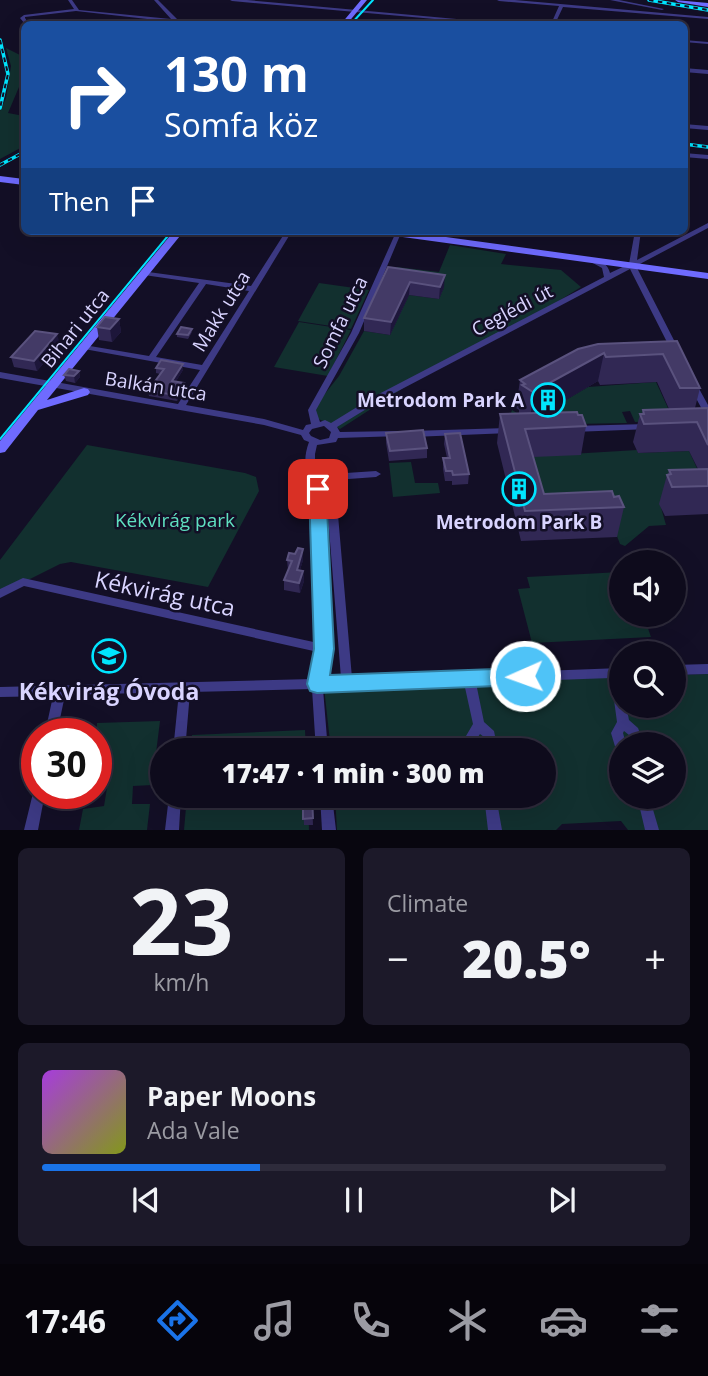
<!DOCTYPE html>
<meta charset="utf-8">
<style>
:root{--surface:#0e0b1c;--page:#1c1929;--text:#f1f3f6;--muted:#9b9ba3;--line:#2e2b3b;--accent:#1a73e8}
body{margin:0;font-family:"Open Sans",sans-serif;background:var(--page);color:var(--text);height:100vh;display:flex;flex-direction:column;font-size:26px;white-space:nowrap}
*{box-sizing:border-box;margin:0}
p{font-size:23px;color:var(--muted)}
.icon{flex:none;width:38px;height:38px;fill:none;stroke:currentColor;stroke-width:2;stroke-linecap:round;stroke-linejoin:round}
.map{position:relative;height:830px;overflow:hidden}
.panel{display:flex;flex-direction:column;gap:18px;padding:18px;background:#08060f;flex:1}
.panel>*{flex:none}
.top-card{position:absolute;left:21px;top:21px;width:667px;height:214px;border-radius:10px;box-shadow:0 7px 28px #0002,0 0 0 2px var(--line);background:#1a4fa0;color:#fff;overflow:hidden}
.controls{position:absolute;left:609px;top:550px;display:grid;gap:14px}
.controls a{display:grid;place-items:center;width:77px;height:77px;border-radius:50%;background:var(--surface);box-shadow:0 7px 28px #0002,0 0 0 2px var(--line);font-size:35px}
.speed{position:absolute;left:21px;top:718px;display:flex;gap:14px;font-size:35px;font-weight:700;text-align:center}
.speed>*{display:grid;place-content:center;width:91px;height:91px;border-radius:50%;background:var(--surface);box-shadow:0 7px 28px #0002,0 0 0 2px var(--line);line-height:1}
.speed .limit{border:10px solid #d22;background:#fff;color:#111}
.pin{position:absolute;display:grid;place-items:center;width:60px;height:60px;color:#fff;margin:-30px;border-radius:14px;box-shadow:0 4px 10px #0006}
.me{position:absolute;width:77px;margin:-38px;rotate:268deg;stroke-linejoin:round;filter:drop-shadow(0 0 5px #0008)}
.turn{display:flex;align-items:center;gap:24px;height:147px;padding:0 28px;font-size:32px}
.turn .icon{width:91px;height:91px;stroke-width:2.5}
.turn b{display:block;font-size:49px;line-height:60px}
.then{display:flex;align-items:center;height:66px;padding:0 28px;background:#0003;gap:14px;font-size:26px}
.big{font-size:52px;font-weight:800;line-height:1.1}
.panel .widget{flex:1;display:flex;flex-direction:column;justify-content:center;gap:10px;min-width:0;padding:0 24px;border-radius:10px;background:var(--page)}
.panel .dial{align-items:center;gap:0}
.dial b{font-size:91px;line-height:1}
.song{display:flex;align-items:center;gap:21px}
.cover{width:84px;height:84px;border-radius:10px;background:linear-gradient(135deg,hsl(280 70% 55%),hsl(70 70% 35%))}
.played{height:7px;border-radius:4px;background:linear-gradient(90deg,var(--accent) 35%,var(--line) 35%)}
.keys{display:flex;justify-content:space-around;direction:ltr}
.heat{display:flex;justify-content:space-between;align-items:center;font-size:38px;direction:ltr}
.panel .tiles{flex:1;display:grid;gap:18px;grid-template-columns:1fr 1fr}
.widget:last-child{grid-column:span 2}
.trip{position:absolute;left:150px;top:738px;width:406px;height:70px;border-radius:35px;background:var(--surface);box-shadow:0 7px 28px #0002,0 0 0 2px var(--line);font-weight:800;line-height:70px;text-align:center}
.tab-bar{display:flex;height:112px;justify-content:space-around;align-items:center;background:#06040b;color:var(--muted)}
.tab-bar .icon{width:49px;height:49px}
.tab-bar .selected{color:var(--accent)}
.tab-bar b{font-size:32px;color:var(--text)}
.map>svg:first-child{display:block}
</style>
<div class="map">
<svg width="708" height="830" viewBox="0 0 708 830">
<rect width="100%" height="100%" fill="#130f26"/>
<path fill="#12302f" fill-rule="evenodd" d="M6 48 24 57V63L19 62V87L8 113 24 116V146L0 159V111L6 98 11 66Z
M450 245 506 254 501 264 561 270 581 287 541 312 431 370 340 429 312 416V410L339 376 364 331 390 335 409 295 439 299 444 287 388 280 397 267 439 272Z
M319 283 369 290 351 329 298 321Z
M299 322 351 330 328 376 274 367Z
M656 382 674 421 635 422 630 411 622 412 627 423 519 425 510 416 512 410 530 421 588 387Z
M87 445 245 473 256 477 259 491 208 587 71 562 60 564 0 594V560Z
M637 450 638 453 689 451 708 492 660 504 666 525 649 526 625 546 620 544 613 526 539 523 521 457Z
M411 462 415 483H438L440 493 393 497 389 463Z
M621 572V614H643L651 637 532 643 518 589 530 588 527 577Z
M708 674V830H628L621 821 562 824 556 830H337L335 796H544V751H331L324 687 621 677V705H674V675ZM621 744H674V796H621Z
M160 721 152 785 133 786 132 804H150L147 830H79L83 809 104 806 107 788H96L97 723Z
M305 730 306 751H190L192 735Z
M187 796H308L309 830H184Z"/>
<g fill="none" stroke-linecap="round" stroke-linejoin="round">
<path fill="#3d3a85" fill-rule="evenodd" d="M68 0H72L79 10 171 19 154 0H158L177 19 211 24 177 23 174 22 76 11 25 17V18L29 24H25L20 18 24 15 74 9Z
M230 0H247L501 23 503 24H491L232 1Z
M497 0H515L708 17V19L563 7 555 24H551L559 6 499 1Z
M610 0H619L664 9 662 10Z
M684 40 708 42V44L684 42Z
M684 68 708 70V74L684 72Z
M684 124 708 126V130L684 128Z
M684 153 708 155V159L684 157Z
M708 223V228L636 266 679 350 678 352H675L671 350 630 269 381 400 337 427 340 432 398 431 402 434 401 436 338 438 336 442 317 445 315 454V466L331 474 376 471 381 474 376 477 335 480 352 678 621 668V705H626L629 720 638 728 644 744H632L629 735 624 731 623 733 626 744H621V754L617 753 611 733 617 722 611 678 476 683 484 722 494 731 498 751H486L484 737 480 734 478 737 480 751H468L466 736 473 724 464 683 323 689 328 751H316L312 689 190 692 185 751H173L179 692 65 695 57 733H45L53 696 0 697V687L312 679 318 652 24 586 0 598V589L23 578 318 643 313 489C306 471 302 461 309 442L304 440 301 435 264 425 0 378V372L178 404 200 370 84 349 80 347 84 345 149 356 199 283 144 275H141V271L251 286 286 231H292L186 405 264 419 303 430 306 425 311 424 308 410 351 333 396 232 398 231 401 233 359 333 316 410 320 422 325 420 331 423 375 396 604 277 602 268 591 262V258C601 258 608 265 610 273L629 264 635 231H641L637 260ZM206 284 249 291 202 365 156 357ZM324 426 331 432 329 438 320 440 311 436 309 433 312 429ZM317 475 325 479 341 678 324 679 330 649 323 489Z
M694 384 697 385 708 405V416L704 413 690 387Z
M647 424 651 427 650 429 573 432 569 429 573 426Z
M507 428 510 429 511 431 510 433 412 437 408 434 412 431Z
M708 664V674L674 675V665Z
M37 788V793H45L38 830H24L33 793 35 789Z
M169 796H181L179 830H165Z
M320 796H332L336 830H322Z
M484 796H496L502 830H488Z
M637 796H649L659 830H645Z"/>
<path fill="#6f6bff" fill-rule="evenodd" d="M361 0H367L347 24H341Z
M675 0 708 3V7L678 2Z
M0 176 24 179V185L0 182Z
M174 231H184L47 400 84 388 88 389 90 392 88 395 38 410 5 452 0 453V441Z
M376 231H402L708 273V279L381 234Z"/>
<path stroke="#00e5ff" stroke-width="2" d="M351 24 373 0
M0 439 172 231"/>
<defs>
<path id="rail" d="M649 0 708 10
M0 40 8 74 0 108
M684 144 708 147
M0 165 24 152"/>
</defs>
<use href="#rail" stroke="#00e5ff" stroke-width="3.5"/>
<use href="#rail" stroke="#130f26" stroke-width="2" stroke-dasharray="4.5" stroke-linecap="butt"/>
</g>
<path fill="#312854" d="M388 267 444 287 439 299 409 295 390 335 364 331V318Z
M119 319 121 332 112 342 99 340 97 327Z
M192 332 188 339 177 337V334Z
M677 341 700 388 695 408H708V514L665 516 659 504 667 475 668 474 669 470 698 469 689 451 638 453 633 442 640 414H642L643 410 669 409 657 382 600 385 598 381 543 413 578 415 586 426 581 455 533 457 544 494 614 497 624 507 617 537 521 541 497 443 500 414 519 413V410L516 408 520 380 578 349Z
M60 344 37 371 14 367 11 357Z
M183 364V370L176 381 184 383 185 388 177 401 149 396 148 391 160 374 156 373V368Z
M79 371 80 377 75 383 66 381 64 375Z
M386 433 427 448V458L389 461 386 443Z
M445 434 469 474 468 484 452 485V481H445L443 469V458H447L444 444Z
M287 560H303L300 570 303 571 304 581 300 593 284 590V580L288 570Z
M303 796H312L313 825H304Z"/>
<path fill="#1d163a" d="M445 275 444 287 439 299 440 287Z
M410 282 409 295 390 335 391 322Z
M119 319 121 332 112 342 110 329Z
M57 334 60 344 37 371 34 361Z
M604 353 598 381 530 421 533 392Z
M183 364V370L173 386 172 381Z
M79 371 80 377 75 383 74 376Z
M184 383 185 388 177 401 176 395Z
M303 549V560L297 580V570Z
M303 571 304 581 300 593 299 583Z"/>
<path fill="#433a66" stroke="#5a527e" stroke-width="2" d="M388 267 445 275 440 287 410 282 391 322 364 318Z
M105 317 119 319 110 329 97 327Z
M181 327 192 329 188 335 177 334Z
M35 331 57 334 34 361 11 357Z
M677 341 700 388H680L663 354 606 357 604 353 533 392 522 385 525 384 520 380 578 349 598 344Z
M161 360 183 364 172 381 184 383 176 395 148 391 164 369 156 368Z
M69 369 79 371 74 376 64 375Z
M708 408V445L697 422 644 424 640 414H644L643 410Z
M577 412 578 415H582L586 426 525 429 544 494 612 491 614 497 619 496 624 507 525 511 500 414Z
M423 430 427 448 390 451 386 433Z
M460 433 469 474 453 475 452 471H446L443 458H450L445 434Z
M708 469V486L672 487 667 475 671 474 669 470Z
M298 548 303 549 297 570 303 571 299 583 284 580 292 561 287 560 289 553 295 554Z
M303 796H312L313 818 303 819Z"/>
<path fill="#4fc3f7" stroke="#337fa1" stroke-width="2" d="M318 483 326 489 334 649 330 675 525 668 532 670 535 676 532 682 525 685 317 693 310 691 307 684 314 649 309 489Z"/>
<defs>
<symbol id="building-ring" viewBox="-11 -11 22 22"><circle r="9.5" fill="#130f26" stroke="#00e5ff" stroke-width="1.5"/><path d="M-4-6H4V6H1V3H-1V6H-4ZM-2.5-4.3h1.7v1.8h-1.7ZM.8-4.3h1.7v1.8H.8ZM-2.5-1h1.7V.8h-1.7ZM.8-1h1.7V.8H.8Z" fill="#00e5ff"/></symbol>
<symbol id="school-ring" viewBox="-11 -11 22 22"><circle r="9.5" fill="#130f26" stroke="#00e5ff" stroke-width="1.5"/><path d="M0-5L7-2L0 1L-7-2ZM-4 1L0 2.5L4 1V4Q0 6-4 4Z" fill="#00e5ff"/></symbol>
</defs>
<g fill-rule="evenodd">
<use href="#building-ring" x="529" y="381" width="38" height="38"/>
<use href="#building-ring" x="500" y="470" width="38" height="38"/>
<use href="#school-ring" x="90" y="637" width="38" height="38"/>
</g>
<g text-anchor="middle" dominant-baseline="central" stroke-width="5" stroke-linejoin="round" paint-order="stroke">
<g font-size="19" fill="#d9d4ff" stroke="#130f26">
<text transform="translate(512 310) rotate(-28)">Ceglédi út</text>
<text transform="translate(221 311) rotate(-58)">Makk utca</text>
<text transform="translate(340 322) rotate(-64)">Somfa utca</text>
<text transform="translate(75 328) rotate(-51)">Bihari utca</text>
<text transform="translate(156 386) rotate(9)">Balkán utca</text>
</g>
<g font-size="19" font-weight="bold" fill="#d9d4ff" stroke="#130f26" text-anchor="end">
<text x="524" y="400">Metrodom Park A</text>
<text x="519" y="522" text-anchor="middle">Metrodom Park B</text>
</g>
<g font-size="19" fill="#5fe0c0" stroke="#130f26">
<text x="175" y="520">Kékvirág park</text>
</g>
<g font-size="23" fill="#d9d4ff" stroke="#130f26">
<text transform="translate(165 593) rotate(12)">Kékvirág utca</text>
</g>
<g font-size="23" font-weight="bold" fill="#d9d4ff" stroke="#130f26">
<text x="109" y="691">Kékvirág Óvoda</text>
</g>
</g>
</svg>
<div class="controls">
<a><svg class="icon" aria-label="sound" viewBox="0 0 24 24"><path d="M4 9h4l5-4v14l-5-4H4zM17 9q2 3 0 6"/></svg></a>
<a><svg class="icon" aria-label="search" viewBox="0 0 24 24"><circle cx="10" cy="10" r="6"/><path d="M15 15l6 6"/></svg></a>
<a><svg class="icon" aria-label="layers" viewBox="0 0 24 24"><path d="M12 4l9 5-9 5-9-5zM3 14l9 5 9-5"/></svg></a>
</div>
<div class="speed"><div class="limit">30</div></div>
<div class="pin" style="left:318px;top:489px;background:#d93025"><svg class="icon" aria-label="arrive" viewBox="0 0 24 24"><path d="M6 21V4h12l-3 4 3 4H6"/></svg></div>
<svg class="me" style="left:525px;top:676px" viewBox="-20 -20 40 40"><circle r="17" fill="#4fc3f7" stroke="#fff" stroke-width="3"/><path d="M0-11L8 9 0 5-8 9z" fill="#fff"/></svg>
<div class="trip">17:47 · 1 min · 300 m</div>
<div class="top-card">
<div class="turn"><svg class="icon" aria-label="right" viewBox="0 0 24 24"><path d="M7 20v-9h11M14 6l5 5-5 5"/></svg><div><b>130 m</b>Somfa köz</div></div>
<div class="then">Then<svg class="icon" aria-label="arrive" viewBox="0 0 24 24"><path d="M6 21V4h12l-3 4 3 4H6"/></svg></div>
</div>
</div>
<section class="panel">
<div class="tiles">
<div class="widget dial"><b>23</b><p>km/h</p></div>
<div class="widget"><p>Climate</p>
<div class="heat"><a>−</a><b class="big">20.5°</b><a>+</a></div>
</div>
<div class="widget">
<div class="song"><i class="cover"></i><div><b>Paper Moons</b><p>Ada Vale</p></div></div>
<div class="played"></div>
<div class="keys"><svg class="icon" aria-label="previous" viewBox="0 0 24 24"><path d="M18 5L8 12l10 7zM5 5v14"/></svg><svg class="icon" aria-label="pause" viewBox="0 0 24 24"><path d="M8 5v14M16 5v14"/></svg><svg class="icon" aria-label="next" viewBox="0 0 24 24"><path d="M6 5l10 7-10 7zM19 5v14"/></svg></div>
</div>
</div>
</section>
<nav class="tab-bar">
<b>17:46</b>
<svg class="icon selected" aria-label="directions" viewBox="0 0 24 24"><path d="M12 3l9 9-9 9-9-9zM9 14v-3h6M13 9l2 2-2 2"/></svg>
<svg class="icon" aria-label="music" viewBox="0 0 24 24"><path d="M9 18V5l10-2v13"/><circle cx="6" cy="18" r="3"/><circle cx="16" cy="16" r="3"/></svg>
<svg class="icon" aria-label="phone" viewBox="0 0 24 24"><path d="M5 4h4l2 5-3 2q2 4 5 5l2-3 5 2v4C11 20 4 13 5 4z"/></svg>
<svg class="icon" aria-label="climate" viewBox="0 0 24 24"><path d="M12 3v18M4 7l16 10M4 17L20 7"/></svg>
<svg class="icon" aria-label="car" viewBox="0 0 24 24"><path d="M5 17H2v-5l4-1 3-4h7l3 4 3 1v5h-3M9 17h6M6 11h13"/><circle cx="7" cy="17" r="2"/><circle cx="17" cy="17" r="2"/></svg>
<svg class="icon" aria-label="filters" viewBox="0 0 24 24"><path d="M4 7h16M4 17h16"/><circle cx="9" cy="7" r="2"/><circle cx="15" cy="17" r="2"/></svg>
</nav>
